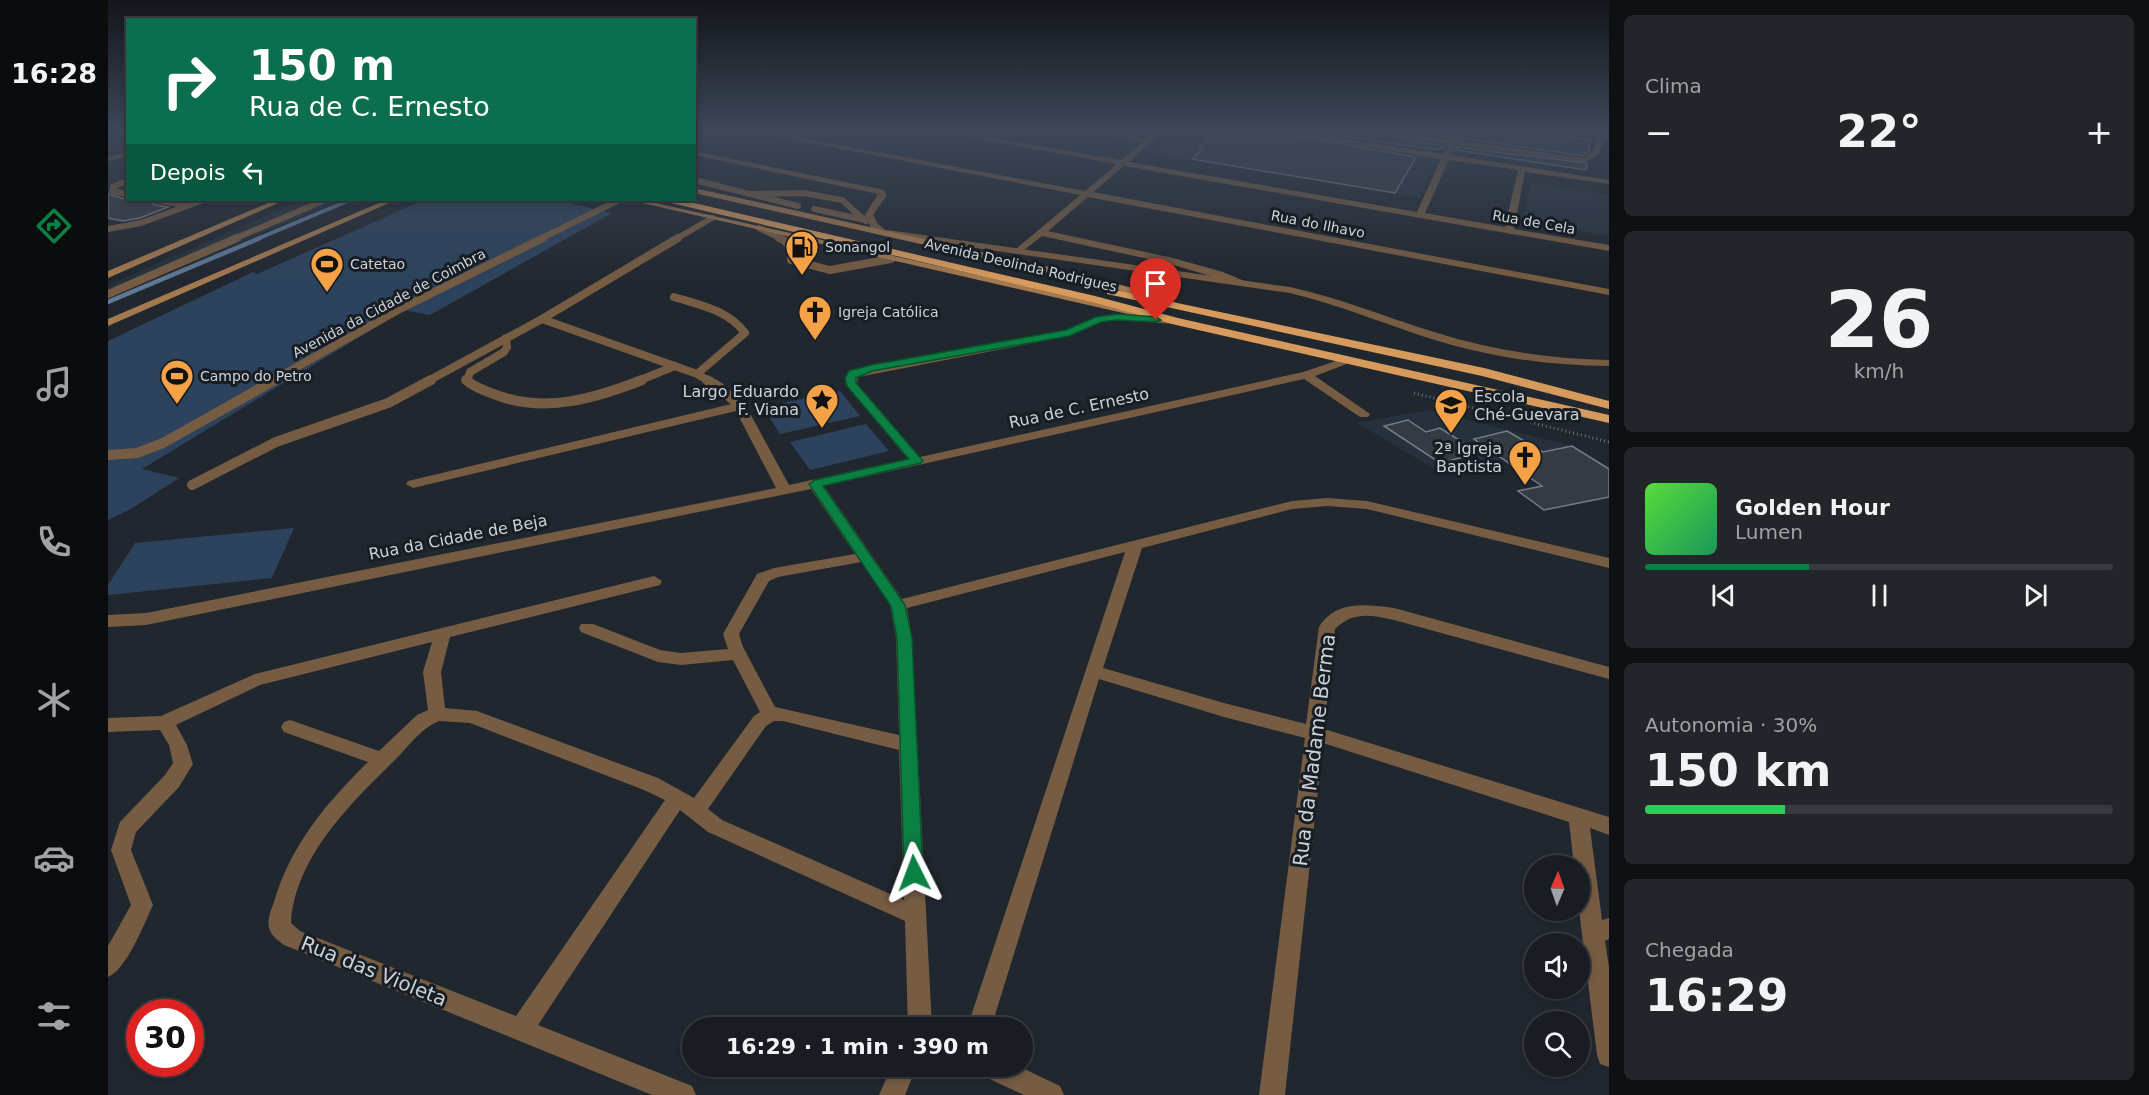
<!DOCTYPE html>
<html lang="pt">
<meta charset="utf-8">
<style>
:root{--surface:#191d23;--page:#22262b;--text:#f1f3f6;--muted:#9fa2a6;--line:#373b41;--accent:#0b8043}
body{margin:0;font-family:"DejaVu Sans",sans-serif;background:var(--page);color:var(--text);height:100vh;display:flex;flex-direction:column;font-size:22px;white-space:nowrap}
*{box-sizing:border-box;margin:0}
p{font-size:20px;color:var(--muted)}
.icon{flex:none;width:33px;height:33px;fill:none;stroke:currentColor;stroke-width:2;stroke-linecap:round;stroke-linejoin:round}
.map{position:relative;flex:1;overflow:hidden}
.drawer{display:flex;flex-direction:column;gap:15px;padding:15px;background:#0e1013;width:540px}
.drawer>*{flex:none}
.hud{position:absolute;left:18px;top:18px;width:570px;height:183px;border-radius:0px;box-shadow:0 3px 9px #0003,0 0 0 2px var(--line);background:#0b6e4f;color:#fff;overflow:hidden}
.needle{width:39px;rotate:2deg}
.tools{position:absolute;left:1416px;top:855px;display:grid;gap:12px}
.tools a{display:grid;place-items:center;width:66px;height:66px;border-radius:50%;background:var(--surface);box-shadow:0 3px 9px #0003,0 0 0 2px var(--line);font-size:30px}
.speed{position:absolute;left:18px;top:999px;display:flex;gap:12px;font-size:30px;font-weight:700;text-align:center}
.speed>*{display:grid;place-content:center;width:78px;height:78px;border-radius:50%;background:var(--surface);box-shadow:0 3px 9px #0003,0 0 0 2px var(--line);line-height:1}
.speed .limit{border:9px solid #d22;background:#fff;color:#111}
.pin{position:absolute;display:grid;place-items:center;width:51px;height:51px;color:#fff;margin:-62px -26px;border-radius:50% 50% 50% 0;rotate:-45deg;box-shadow:0 0 6px #0007}
.pin .icon{rotate:45deg}
.me{position:absolute;width:66px;margin:-33px;rotate:357deg;stroke-linejoin:round;filter:drop-shadow(0 0 4px #0008)}
.turn{display:flex;align-items:center;gap:21px;height:126px;padding:0 24px;font-size:27px}
.turn .icon{width:78px;height:78px;stroke-width:2.5}
.turn b{display:block;font-size:42px;line-height:51px}
.then{display:flex;align-items:center;height:57px;padding:0 24px;background:#0003;gap:12px;font-size:22px}
.big{font-size:45px;font-weight:700;line-height:1.1}
.drawer .card{flex:1;display:flex;flex-direction:column;justify-content:center;gap:9px;min-width:0;padding:0 21px;border-radius:9px;background:var(--page)}
.drawer .dial{align-items:center;gap:0}
.dial b{font-size:78px;line-height:1}
.song{display:flex;align-items:center;gap:18px}
.cover{width:72px;height:72px;border-radius:9px;background:linear-gradient(135deg,hsl(110 70% 55%),hsl(150 70% 35%))}
.played{height:6px;border-radius:3px;background:linear-gradient(90deg,var(--accent) 35%,var(--line) 35%)}
.keys{display:flex;justify-content:space-around;direction:ltr}
.heat{display:flex;justify-content:space-between;align-items:center;font-size:33px;direction:ltr}
.charge{height:9px;border-radius:4px;background:linear-gradient(90deg,#34c759 30%,var(--line) 0)}
.trip{position:absolute;left:574px;top:1017px;width:351px;height:60px;border-radius:30px;background:var(--surface);box-shadow:0 3px 9px #0003,0 0 0 2px var(--line);font-weight:700;line-height:60px;text-align:center}
main{display:flex;flex:1;min-height:0}
.menu{display:flex;flex-direction:column;width:108px;justify-content:space-around;align-items:center;background:#0a0c0e;color:var(--muted)}
.menu .icon{width:42px;height:42px}
.menu .active{color:var(--accent)}
.menu b{font-size:27px;color:var(--text)}
.map>svg:first-child{display:block}
</style>
<main>
<nav class="menu">
<b>16:28</b>
<svg class="icon active" aria-label="directions" viewBox="0 0 24 24"><path d="M12 3l9 9-9 9-9-9zM9 14v-3h6M13 9l2 2-2 2"/></svg>
<svg class="icon" aria-label="music" viewBox="0 0 24 24"><path d="M9 18V5l10-2v13"/><circle cx="6" cy="18" r="3"/><circle cx="16" cy="16" r="3"/></svg>
<svg class="icon" aria-label="phone" viewBox="0 0 24 24"><path d="M5 4h4l2 5-3 2q2 4 5 5l2-3 5 2v4C11 20 4 13 5 4z"/></svg>
<svg class="icon" aria-label="climate" viewBox="0 0 24 24"><path d="M12 3v18M4 7l16 10M4 17L20 7"/></svg>
<svg class="icon" aria-label="car" viewBox="0 0 24 24"><path d="M5 17H2v-5l4-1 3-4h7l3 4 3 1v5h-3M9 17h6M6 11h13"/><circle cx="7" cy="17" r="2"/><circle cx="17" cy="17" r="2"/></svg>
<svg class="icon" aria-label="filters" viewBox="0 0 24 24"><path d="M4 7h16M4 17h16"/><circle cx="9" cy="7" r="2"/><circle cx="15" cy="17" r="2"/></svg>
</nav>
<div class="map">
<svg width="1501" height="1095" viewBox="0 0 1501 1095">
<rect width="100%" height="100%" fill="#21272f"/>
<path fill="#26313d" d="M1073 128H1141L1330 157 1312 198 1043 153Z
M1423 183 1501 195V236L1415 221Z
M194 200H234L0 297V285Z
M1320 410 1464 446 1333 473 1249 423Z"/>
<path fill="#2d435d" d="M316 200H448L504 213 322 315 296 310 34 469 71 478 23 509 0 520V341L145 272 149 274Z
M732 391 752 416 672 434 655 407Z
M758 424 781 451 702 470 682 442Z
M186 528 164 578 0 595V585L27 543Z"/>
<g fill="none" stroke-linecap="round" stroke-linejoin="round">
<path stroke="#5f7896" stroke-width="4" d="M149 239 242 200"/>
<path stroke="#5f7896" stroke-width="4.5" d="M0 302 152 238"/>
</g>
<path fill="#343b43" stroke="#757d86" stroke-width="1.5" d="M1116 128H1143L1308 157 1287 193 1084 159 1095 149 1091 148Z
M1180 128H1236L1337 146 1335 148 1329 149 1313 148Z
M1277 128H1344L1341 137Z
M1357 128H1401L1482 140 1481 151 1475 156 1352 138Z
M1348 147 1479 163 1478 170 1347 150Z
M0 194 20 200 43 201 47 205 60 207 32 218 15 221 0 218Z
M1300 420 1318 432 1332 428 1372 453 1332 463 1276 426Z
M1399 431 1435 452 1464 446 1501 469V497L1436 510 1410 491 1434 486 1366 439Z"/>
<g fill="none" stroke-linecap="round" stroke-linejoin="round">
<path stroke="#6b7077" stroke-width="3" stroke-dasharray="1 3" stroke-linecap="butt" d="M1306 393 1501 442"/>
<path stroke="#765c42" stroke-width="6" d="M20 180 5 187 4 191 20 194
M586 180 690 206
M642 194 696 193 734 200 758 221
M48 200 77 205
M706 209 757 220
M651 228 674 239
M0 229 33 223 95 200
M126 239 217 200
M432 239 511 200
M568 239 604 218"/>
<path stroke="#765c42" stroke-width="8" d="M671 238 677 241 684 250 683 260 722 270 783 259
M0 294 129 238
M566 297C592 305 620 310 637 333L589 374
M434 319 589 374 601 381
M164 381 290 310 435 238
M320 381 434 319 570 238
M359 381 362 372 396 352 399 347 398 338
M530 381 567 366"/>
<path stroke="#765c42" stroke-width="10" d="M358 380C367 388 380 392 391 396 439 413 488 398 534 380
M599 380 611 387 632 406
M0 455 29 453 55 443 167 380
M84 485 168 442 280 403 323 380"/>
<path fill="#765c42" fill-rule="evenodd" d="M626 128H642L977 191 1009 164 811 128H828L1013 160 1035 142 957 128H975L1039 138 1051 128H1060L1021 162 1309 212 1333 159 1145 128H1164L1335 154 1340 144 1238 128H1259L1342 139 1347 128H1355L1349 140 1476 158 1486 150 1489 137 1439 128H1460L1501 134V138H1497L1490 155 1477 162 1347 145 1343 155 1501 180V184L1417 172 1406 229 1501 245V251L1016 166 985 192 1501 289V295L980 197 940 231 1065 258 1115 272 1141 283 1136 286 1059 263 934 236 911 254 906 251 908 249 972 195ZM1341 160 1410 170 1397 227 1317 213Z
M586 151 776 190 779 195 765 215 770 224 780 232 775 235 763 228 757 215 770 194 586 155Z
M20 152V156L0 161V157Z
M1009 314 1067 318 1072 321 1067 324 1009 320 993 322 961 336 750 377 749 384 812 457 1195 372 1240 357 1246 360 1244 362 1207 376 1262 414 1260 417H1252L1196 379 716 486 794 599 1184 501 1219 498 1259 501 1501 558V568L1259 509 1219 506 1184 509 1034 548 995 668 1116 703 1198 724 1211 627C1227 600 1259 604 1286 608L1501 667V679L1286 620C1263 615 1245 611 1227 629L1216 729 1501 817V835L1482 828 1494 920 1501 918V939L1497 941 1501 967V1067L1492 1064 1489 1055 1471 910 1472 866H1466L1461 822 1215 743 1177 1095H1151L1197 738 1116 717 991 679 883 1028H859L1017 552 799 608 804 638 824 1028H800L797 921 600 832 572 810 430 1025 584 1086 588 1095H544L176 945C171 941 163 936 161 928 159 920 163 910 166 902 182 846 219 802 260 762L176 732 173 727 176 722 182 720 271 751 309 715 320 710 315 672 324 642 152 685 68 725 79 745 85 764 71 787 28 832 23 850 45 905C36 924 19 969 0 977V946L23 905 3 850 12 822 57 775 65 763 61 745 52 730 0 732V718L53 716 147 674 546 576 554 581 552 585 342 637 333 672 337 708 369 711 550 778 586 798 646 716 652 712 625 660 573 665 550 662 473 632 471 628 473 624H485L552 650 573 653 620 649 615 634 649 574 666 568 747 554 703 489 38 625 0 627V615L38 613 668 488 628 411 305 488 298 484 300 481 632 402 638 406 681 485 800 459 737 384 741 371 958 330 987 317ZM753 562 782 605 788 638 791 735 667 707 635 647 631 634 661 581 670 577ZM331 721 362 723 536 790 557 800 408 1016 192 931 183 923C187 856 245 801 290 757 302 744 314 728 331 721ZM666 721H675L791 750 796 900 614 820 600 809 658 726Z
M784 1066H809L797 1095H771Z
M870 1066H910L952 1086 956 1095H916L873 1075Z"/>
<path fill="#765c42" fill-rule="evenodd" d="M780 230 1182 287C1231 298 1278 317 1326 332 1383 350 1441 359 1501 360V366C1438 366 1377 356 1317 337 1272 322 1228 304 1182 293L777 235 775 233Z"/>
<path fill="#a3794f" fill-rule="evenodd" d="M586 188 937 266 1033 290 1074 305 1069 308 1025 294 937 272 586 193Z
M167 200H177L0 278V271Z
M278 200H288L0 326V319Z
M521 200H534L1037 312 1042 315 1037 318Z"/>
<path fill="#d69a5c" fill-rule="evenodd" d="M559 200H573L987 296 1070 318 1501 415V423L1068 325 984 302 563 203Z
M1003 289 1376 368 1501 401V409L1374 376 999 294V290Z"/>
</g>
<linearGradient id="sky" x2="0" y2="1"><stop stop-color="#12151a"/><stop offset="0.46" stop-color="#3d4758"/><stop offset="1" stop-color="#3d4758" stop-opacity="0"/></linearGradient>
<rect width="1501" height="281" fill="url(#sky)"/>
<path fill="#0b8043" stroke="#07532c" stroke-width="1.5" d="M1009 314 1048 317 1053 320 1048 322 1009 320 993 322 961 336 764 371 748 378V383L815 461 813 463 715 486 797 605 804 638 815 873 813 879 806 882 799 879 796 873 789 638 783 606 701 484 707 480 801 459 739 386 737 378 741 371 763 365 958 330 988 317Z"/>
<defs>
<symbol id="fuel-pin" viewBox="-11 -11 22 30"><path d="M0 17L-7.5 6A9.5 9.5 0 1 1 7.5 6Z" fill="#f5a246" stroke="#181e25"/><path d="M-5.5-6h7V0h2V4h1.3V-2.5L3-4.5l.8-.8L6-3V5H2.5V1h-1V6h-7ZM-4.2-4.7v3.2H.2V-4.7Z" fill="#111"/></symbol>
<symbol id="stadium-pin" viewBox="-11 -11 22 30"><path d="M0 17L-7.5 6A9.5 9.5 0 1 1 7.5 6Z" fill="#f5a246" stroke="#181e25"/><path d="M0-5a6.5 5 0 1 0 0 10a6.5 5 0 1 0 0-10ZM-3.5-1.8h7v3.6h-7Z" fill="#111"/></symbol>
<symbol id="church-pin" viewBox="-11 -11 22 30"><path d="M0 17L-7.5 6A9.5 9.5 0 1 1 7.5 6Z" fill="#f5a246" stroke="#181e25"/><path d="M-1.2-6h2.4v3.5h3.3v2.4h-3.3V6h-2.4V-.1h-3.3v-2.4h3.3Z" fill="#111"/></symbol>
<symbol id="sight-pin" viewBox="-11 -11 22 30"><path d="M0 17L-7.5 6A9.5 9.5 0 1 1 7.5 6Z" fill="#f5a246" stroke="#181e25"/><path d="M0-6L1.8-2.2L6-1.7L2.9 1.2L3.7 5.4L0 3.3L-3.7 5.4L-2.9 1.2L-6-1.7L-1.8-2.2Z" fill="#111"/></symbol>
<symbol id="school-pin" viewBox="-11 -11 22 30"><path d="M0 17L-7.5 6A9.5 9.5 0 1 1 7.5 6Z" fill="#f5a246" stroke="#181e25"/><path d="M0-5L7-2L0 1L-7-2ZM-4 1L0 2.5L4 1V4Q0 6-4 4Z" fill="#111"/></symbol>
</defs>
<g fill-rule="evenodd">
<use href="#fuel-pin" x="675" y="228" width="38" height="52"/>
<use href="#stadium-pin" x="200" y="245" width="38" height="52"/>
<use href="#church-pin" x="688" y="293" width="38" height="52"/>
<use href="#stadium-pin" x="50" y="357" width="38" height="52"/>
<use href="#sight-pin" x="695" y="381" width="38" height="52"/>
<use href="#school-pin" x="1324" y="386" width="38" height="52"/>
<use href="#church-pin" x="1398" y="438" width="38" height="52"/>
</g>
<g text-anchor="middle" dominant-baseline="central" stroke-width="6" stroke-linejoin="round" paint-order="stroke">
<g font-size="14" fill="#ced2d7" stroke="#181e25">
<text transform="translate(1426 222) rotate(10)">Rua de Cela</text>
<text transform="translate(1210 224) rotate(11)">Rua do Ilhavo</text>
<text transform="translate(913 265) rotate(13)">Avenida Deolinda Rodrigues</text>
<text transform="translate(281 303) rotate(-28)">Avenida da Cidade de Coimbra</text>
</g>
<g font-size="14" fill="#ced2d7" stroke="#181e25" text-anchor="start">
<text x="717" y="247">Sonangol</text>
<text x="242" y="264">Catetao</text>
<text x="730" y="312">Igreja Católica</text>
<text x="92" y="376">Campo do Petro</text>
</g>
<g font-size="16" fill="#ced2d7" stroke="#181e25" text-anchor="end">
<text x="691" y="391">Largo Eduardo<tspan x="691" dy="18">F. Viana</tspan></text>
<text x="1366" y="396" text-anchor="start">Escola<tspan x="1366" dy="18">Ché-Guevara</tspan></text>
<text x="1394" y="448">2ª Igreja<tspan x="1394" dy="18">Baptista</tspan></text>
</g>
<g font-size="16" fill="#ced2d7" stroke="#181e25">
<text transform="translate(971 408) rotate(-12)">Rua de C. Ernesto</text>
<text transform="translate(350 537) rotate(-11)">Rua da Cidade de Beja</text>
</g>
<g font-size="20" fill="#ced2d7" stroke="#181e25">
<text transform="translate(1206 750) rotate(-83)">Rua da Madame Berma</text>
<text transform="translate(266 971) rotate(22)">Rua das Violeta</text>
</g>
</g>
</svg>
<div class="tools">
<a><svg class="needle" viewBox="-14 -14 28 28"><path d="M0-13l5 13h-10z" fill="#e53935"/><path d="M0 13l5-13h-10z" fill="#9fa2a6"/></svg></a>
<a><svg class="icon" aria-label="sound" viewBox="0 0 24 24"><path d="M4 9h4l5-4v14l-5-4H4zM17 9q2 3 0 6"/></svg></a>
<a><svg class="icon" aria-label="search" viewBox="0 0 24 24"><circle cx="10" cy="10" r="6"/><path d="M15 15l6 6"/></svg></a>
</div>
<div class="speed"><div class="limit">30</div></div>
<div class="pin" style="left:1048px;top:320px;background:#d93025"><svg class="icon" aria-label="arrive" viewBox="0 0 24 24"><path d="M6 21V4h12l-3 4 3 4H6"/></svg></div>
<svg class="me" style="left:806px;top:873px" viewBox="-20 -20 40 40"><path d="M0-17L14 15 0 8-14 15z" fill="#0b8043" stroke="#fff" stroke-width="4"/></svg>
<div class="trip">16:29 · 1 min · 390 m</div>
<div class="hud">
<div class="turn"><svg class="icon" aria-label="right" viewBox="0 0 24 24"><path d="M7 20v-9h11M14 6l5 5-5 5"/></svg><div><b>150 m</b>Rua de C. Ernesto</div></div>
<div class="then">Depois<svg class="icon" aria-label="left" viewBox="0 0 24 24"><path d="M17 20v-9H6M10 6l-5 5 5 5"/></svg></div>
</div>
</div>
<section class="drawer">
<div class="card"><p>Clima</p>
<div class="heat"><a>−</a><b class="big">22°</b><a>+</a></div>
</div>
<div class="card dial"><b>26</b><p>km/h</p></div>
<div class="card">
<div class="song"><i class="cover"></i><div><b>Golden Hour</b><p>Lumen</p></div></div>
<div class="played"></div>
<div class="keys"><svg class="icon" aria-label="previous" viewBox="0 0 24 24"><path d="M18 5L8 12l10 7zM5 5v14"/></svg><svg class="icon" aria-label="pause" viewBox="0 0 24 24"><path d="M8 5v14M16 5v14"/></svg><svg class="icon" aria-label="next" viewBox="0 0 24 24"><path d="M6 5l10 7-10 7zM19 5v14"/></svg></div>
</div>
<div class="card"><p>Autonomia · 30%</p><b class="big">150 km</b><div class="charge"></div></div>
<div class="card"><p>Chegada</p><b class="big">16:29</b></div>
</section>
</main>
